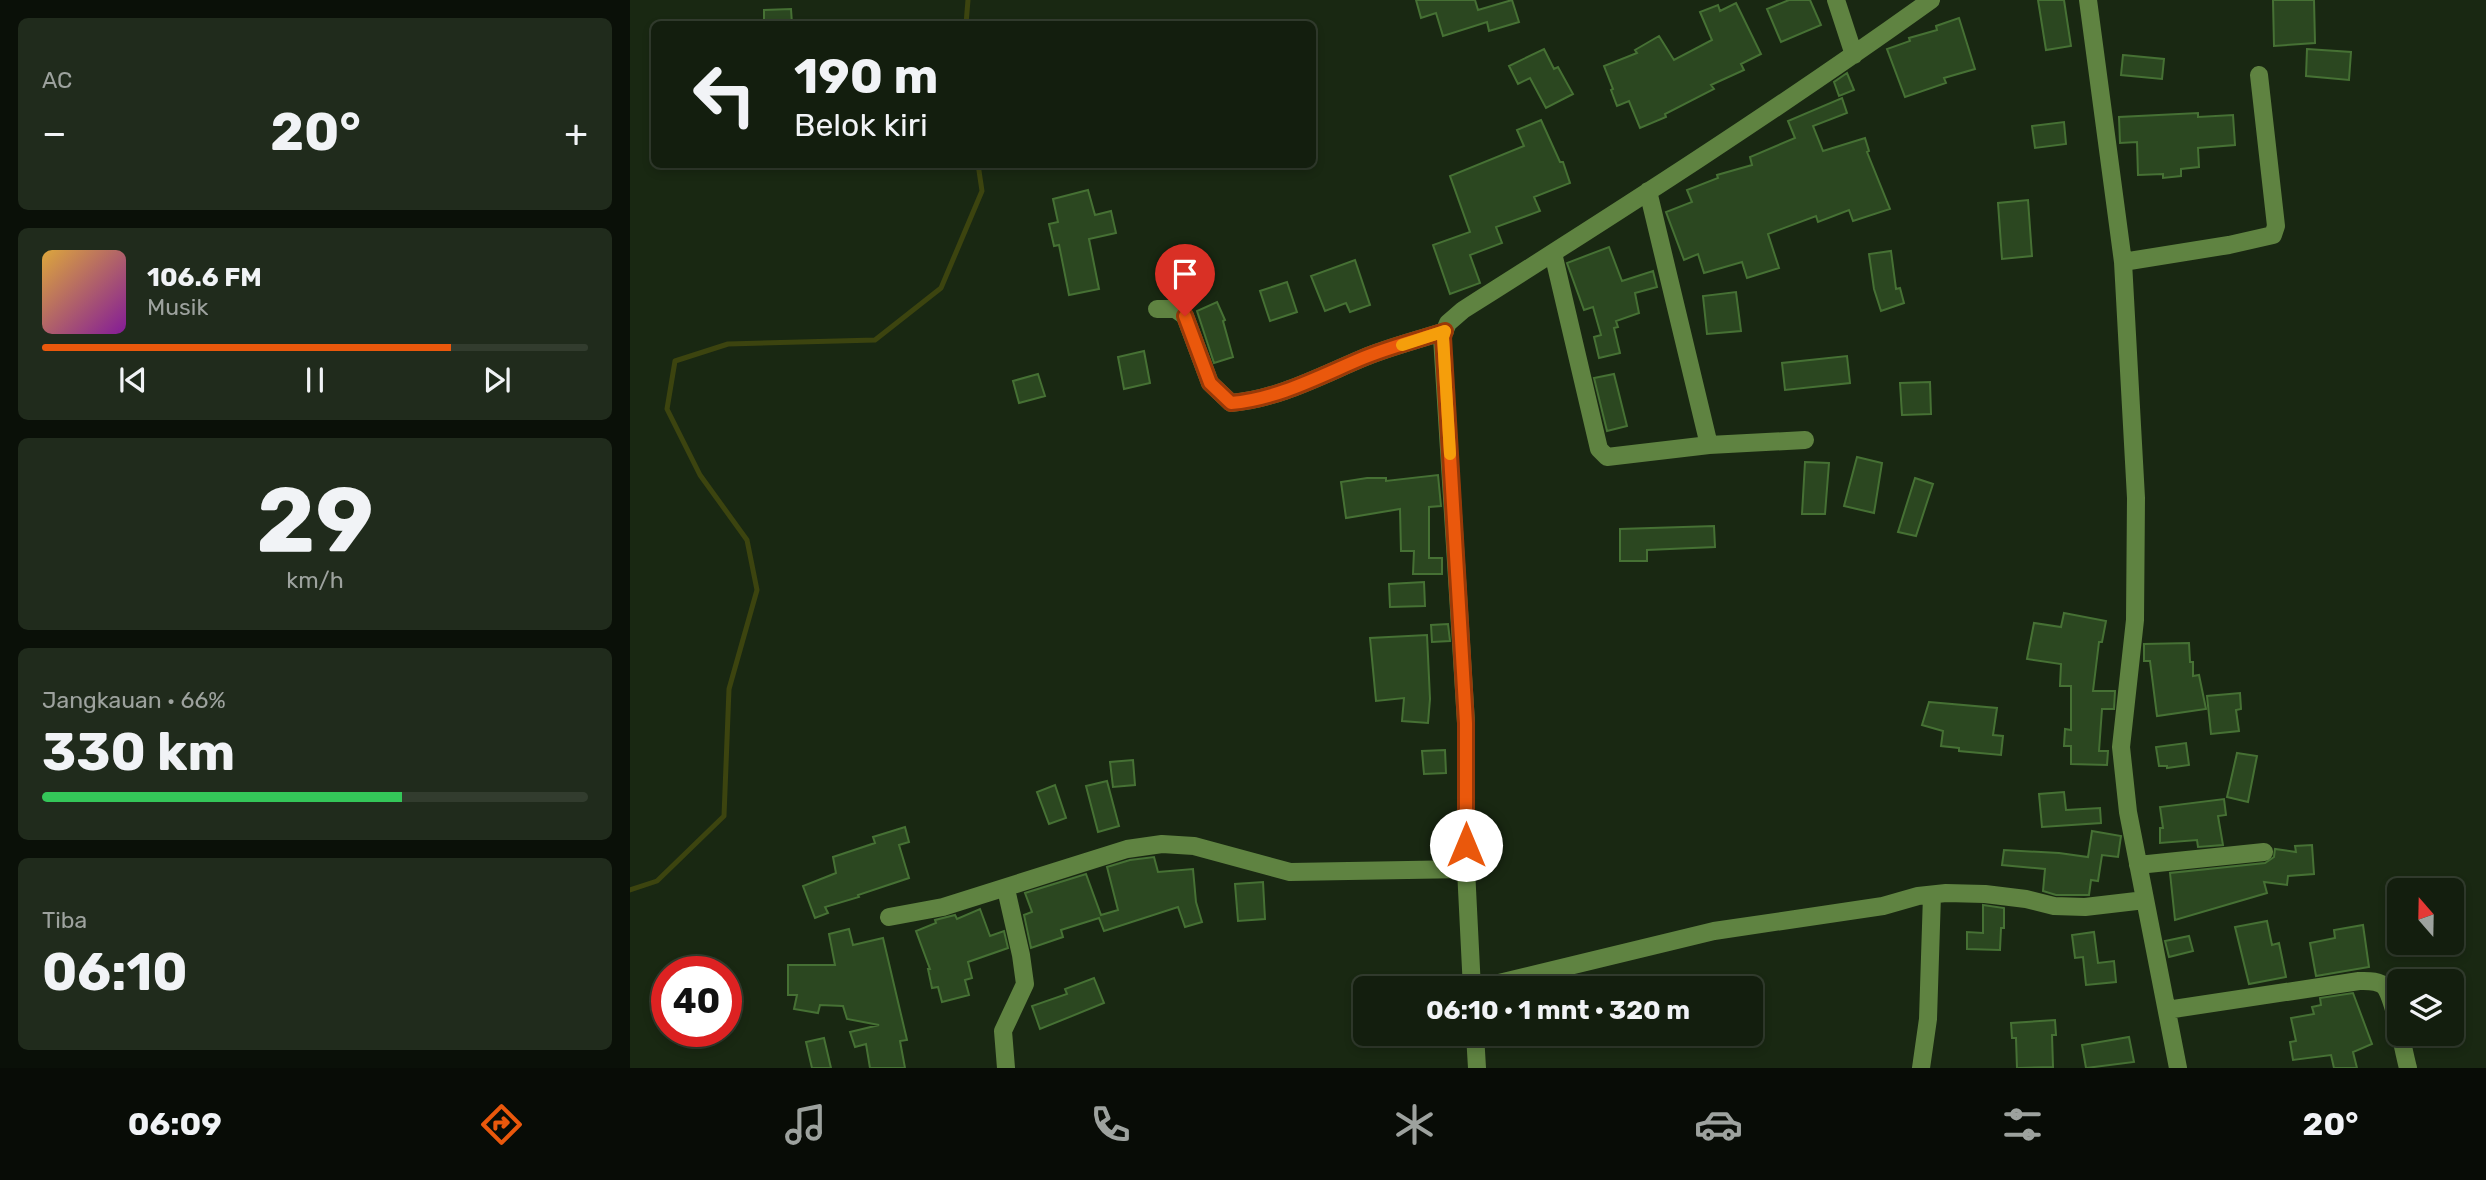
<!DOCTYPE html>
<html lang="id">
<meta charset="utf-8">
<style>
:root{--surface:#131e0e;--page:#202b1c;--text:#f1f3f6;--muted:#9da29e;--line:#323c2e;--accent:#ea580c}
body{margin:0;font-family:Rubik,sans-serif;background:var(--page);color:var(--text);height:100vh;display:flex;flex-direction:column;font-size:26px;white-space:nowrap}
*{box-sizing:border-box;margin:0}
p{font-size:23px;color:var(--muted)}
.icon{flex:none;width:38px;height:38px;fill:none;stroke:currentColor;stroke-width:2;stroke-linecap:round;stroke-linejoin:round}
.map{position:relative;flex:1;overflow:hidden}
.side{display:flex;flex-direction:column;gap:18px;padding:18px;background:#0a1008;width:630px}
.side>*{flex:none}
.hud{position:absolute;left:21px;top:21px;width:665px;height:147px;border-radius:10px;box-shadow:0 4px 10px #0003,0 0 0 2px var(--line);background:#131e0e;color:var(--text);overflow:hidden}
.needle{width:46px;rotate:340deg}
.controls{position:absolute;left:1757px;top:878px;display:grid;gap:14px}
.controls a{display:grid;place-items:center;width:77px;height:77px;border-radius:10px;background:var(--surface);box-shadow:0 4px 10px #0003,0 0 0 2px var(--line);font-size:35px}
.speed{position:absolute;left:21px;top:956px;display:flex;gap:14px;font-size:35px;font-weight:700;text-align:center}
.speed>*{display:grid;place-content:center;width:91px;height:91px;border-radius:50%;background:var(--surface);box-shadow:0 4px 10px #0003,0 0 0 2px var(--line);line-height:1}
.speed .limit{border:10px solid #d22;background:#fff;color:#111}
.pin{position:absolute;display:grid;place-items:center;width:60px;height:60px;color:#fff;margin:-72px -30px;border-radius:50% 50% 50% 0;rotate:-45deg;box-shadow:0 0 7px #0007}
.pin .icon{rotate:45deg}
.me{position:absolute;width:77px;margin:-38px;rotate:0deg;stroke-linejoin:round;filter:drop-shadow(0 0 5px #0008)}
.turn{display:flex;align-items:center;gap:24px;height:147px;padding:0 28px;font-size:32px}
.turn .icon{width:91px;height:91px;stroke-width:2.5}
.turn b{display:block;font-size:49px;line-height:60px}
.big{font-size:52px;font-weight:700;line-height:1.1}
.side .widget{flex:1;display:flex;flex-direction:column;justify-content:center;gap:10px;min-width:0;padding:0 24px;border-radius:10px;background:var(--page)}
.side .dial{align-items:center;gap:0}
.dial b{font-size:91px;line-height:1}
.song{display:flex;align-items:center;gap:21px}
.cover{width:84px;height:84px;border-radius:10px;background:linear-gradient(135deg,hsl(40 70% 55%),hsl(290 70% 35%))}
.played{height:7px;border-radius:4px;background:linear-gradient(90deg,var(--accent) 75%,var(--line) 75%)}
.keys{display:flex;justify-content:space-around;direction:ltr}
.heat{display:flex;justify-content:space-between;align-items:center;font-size:38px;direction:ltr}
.charge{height:10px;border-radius:5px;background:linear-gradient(90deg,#34c759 66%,var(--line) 0)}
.trip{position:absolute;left:723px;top:976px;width:410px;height:70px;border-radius:10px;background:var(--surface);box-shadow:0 4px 10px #0003,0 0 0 2px var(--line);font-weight:700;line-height:70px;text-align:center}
.dock{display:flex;height:112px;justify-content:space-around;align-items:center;background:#080c06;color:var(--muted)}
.dock .icon{width:49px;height:49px}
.dock .selected{color:var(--accent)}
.dock b{font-size:32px;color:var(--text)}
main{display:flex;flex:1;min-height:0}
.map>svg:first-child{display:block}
</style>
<main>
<section class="side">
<div class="widget"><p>AC</p>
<div class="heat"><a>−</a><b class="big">20°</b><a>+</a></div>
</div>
<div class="widget">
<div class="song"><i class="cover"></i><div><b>106.6 FM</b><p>Musik</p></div></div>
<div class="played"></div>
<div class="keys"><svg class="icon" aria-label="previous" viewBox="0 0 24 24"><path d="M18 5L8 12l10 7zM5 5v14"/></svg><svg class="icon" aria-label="pause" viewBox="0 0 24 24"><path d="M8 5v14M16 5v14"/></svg><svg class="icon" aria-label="next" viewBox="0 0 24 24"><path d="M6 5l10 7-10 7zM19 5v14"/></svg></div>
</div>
<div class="widget dial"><b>29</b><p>km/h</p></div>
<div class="widget"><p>Jangkauan · 66%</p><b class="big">330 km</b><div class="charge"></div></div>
<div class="widget"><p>Tiba</p><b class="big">06:10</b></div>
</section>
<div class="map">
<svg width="1856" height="1068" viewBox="0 0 1856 1068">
<rect width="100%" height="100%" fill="#192812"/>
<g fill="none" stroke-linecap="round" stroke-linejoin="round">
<path stroke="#3c440f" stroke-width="5" d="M336 24 338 0
M0 890 27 881 94 816 99 689 127 590 117 540 70 475 37 409 45 361 98 344 245 340 311 288 352 191 348 164"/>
</g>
<path fill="#2b4720" stroke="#467134" stroke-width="2" d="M786 0H845L848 10 882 0 889 22 859 31 857 22 813 36 806 13 791 18Z
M1159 0H1180L1191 25 1151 42 1137 9Z
M1408 0H1434L1441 46 1416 50Z
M1643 0H1684L1685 43 1644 46Z
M1106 3 1131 54 1111 64 1114 70 1081 85 1084 89 1035 114 1036 117 1010 128 999 101 987 106 981 90 983 89 974 66 1007 53 1005 50 1029 36 1044 60 1082 40 1070 12 1088 5 1090 11Z
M161 9 162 24H134V10Z
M1329 18 1345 69 1314 78 1316 83 1275 97 1257 49 1280 41 1279 38 1307 30 1306 26Z
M914 49 924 69 928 67 943 94 916 108 900 78 888 84 879 66Z
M1677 49 1721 52 1719 80 1676 76Z
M1493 55 1534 59 1532 79 1491 75Z
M1217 73 1224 90 1209 96 1204 82Z
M1212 98 1217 113 1183 126 1193 151 1235 138 1239 151 1237 152 1260 209 1223 221 1219 210 1188 222 1186 216 1138 234 1149 268 1117 278 1112 262 1074 273 1068 254 1054 260 1036 212 1062 202 1057 190 1088 178 1087 175 1122 165 1120 157 1165 138 1158 121Z
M1568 113V117L1603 115 1605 145 1568 148 1569 167 1551 169V176L1533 178V174L1508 175 1507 142 1490 143 1489 117Z
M911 120 930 162H933L940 183 904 197 910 211 866 227 872 243 840 255 850 283 820 294 803 245 840 232 820 176 894 146 887 130Z
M1434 122 1436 144 1405 148 1402 126Z
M458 190 465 215 481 211 486 233 459 239 469 289 439 295 429 245 424 246 419 224 428 222 423 199Z
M1398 200 1402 256 1372 259 1368 203Z
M979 247 992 281 1023 271 1027 287 1005 293 1009 313 986 321 988 327 984 328 990 353 969 358 964 337 971 335 963 307 954 310 937 263Z
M1261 251 1266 289 1270 288 1274 303 1251 311 1244 289 1239 254Z
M725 260 740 305 720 312 716 303 695 311 681 276Z
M657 282 667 312 640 321 630 291Z
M1106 292 1111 331 1077 334 1073 296Z
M587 302 595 320 593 321 603 357 584 363 567 311Z
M514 351 520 383 494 389 488 357Z
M1217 356 1220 383 1155 390 1152 363Z
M408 374 415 396 389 403 383 381Z
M984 374 997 426 977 431 964 378Z
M1300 382 1301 414 1272 415 1270 383Z
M1227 457 1252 463 1244 513 1214 506Z
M1175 462 1199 463 1195 514H1172Z
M808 475 811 506 799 507V558H812V574H783L784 551H771L770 509 716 518 711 482 737 478H756V481Z
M1285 478 1303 484 1286 536 1268 532Z
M1084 526 1085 547 1017 550V561H990V529Z
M794 582 795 606 760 607 759 584Z
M1434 613 1476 621 1472 642H1469L1463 691H1485L1484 709H1472L1469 751H1478L1477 765 1441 764V746H1434L1435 729 1441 730V686H1430L1431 664 1397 659 1404 623 1431 627Z
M818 624 820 641 802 642 801 625Z
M797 635 800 699 798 723 772 721 774 698 746 701 740 638Z
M1559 643 1560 662H1563V676L1569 675 1576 709 1527 716 1520 661H1514V644Z
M1610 693 1611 709 1606 710 1609 731 1581 734 1577 696Z
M1299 702 1367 708 1363 735 1373 736 1371 755 1329 751V748L1311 746 1313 731 1292 725Z
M1556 743 1559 765 1537 768V766H1529L1526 747Z
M815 750 816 773 794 774 792 751Z
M1607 753 1627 756 1618 802 1597 797Z
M503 760 505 785 483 787 480 762Z
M477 781 489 826 468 832 456 786Z
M425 785 436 818 419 824 407 792Z
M1434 792 1436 810 1470 808 1471 823 1412 827 1409 794Z
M1594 799 1596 815 1588 816 1593 845 1568 847 1567 840 1530 843V828H1533L1530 807Z
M275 827 279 842 269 845 279 878 228 895 229 897 195 907 198 913 185 918 173 886 206 873 203 857 245 843 243 837Z
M1462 831 1491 836 1488 857 1472 855 1468 881 1461 880 1459 895H1426L1413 891 1415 869 1372 865 1374 850 1429 853 1458 857Z
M1682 845 1684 874 1658 876 1657 885 1634 882 1637 893 1545 920 1540 873 1635 863 1644 857 1645 849 1666 852 1665 846Z
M524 857 528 872 563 869 566 902 572 922 555 927 548 907 474 931 469 918 431 930 433 937 401 948 394 915 402 912 395 893 456 874 471 915 488 910 477 867 500 860Z
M633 882 635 919 608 921 605 884Z
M1353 905 1374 908V928H1371L1370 950 1337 949V932L1353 933Z
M350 909 360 936 374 931 378 948 338 962 342 978 335 980 339 995 312 1002 308 987 302 988 298 969H300L286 931 306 923 305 920 325 915 327 919Z
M1637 921 1642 945 1649 943 1656 977 1619 984 1605 927Z
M1733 925 1739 967 1686 976 1680 943 1705 938 1704 930Z
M219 929 223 945 253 938 277 1040 270 1041 275 1068H240L236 1044 225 1047 220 1032 249 1025 217 1019 213 1006 190 1005 188 1013 164 1009 167 995H158V965H205L199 934Z
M1464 932 1468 963 1484 961 1486 982 1456 985 1453 957 1445 958 1442 935Z
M1559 936 1563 951 1539 957 1535 941Z
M464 978 474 1003 410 1029 402 1006 437 994 435 989Z
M1723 993 1742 1044 1723 1052 1727 1068H1704L1701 1055 1663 1060 1660 1042 1666 1041 1661 1018 1684 1014 1682 1007 1691 1005 1690 998Z
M1425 1020 1426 1035H1422L1423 1067 1387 1068 1386 1038H1382L1381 1023Z
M1499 1037 1504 1062 1456 1068 1452 1045Z
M194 1038 201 1068H182L176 1042Z"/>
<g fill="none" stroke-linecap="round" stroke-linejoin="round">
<path stroke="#5f8341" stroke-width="18" d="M1206 0 1224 55
M1458 0 1493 262 1506 498 1505 620 1491 747 1498 812 1548 1068
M1018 191 1079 445
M923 253 969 449 977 457 1079 445 1175 440
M1493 262 1599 245 1643 235 1646 226 1629 75
M527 309H545L555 316 580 383 601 403C648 399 690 376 733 358 759 347 788 340 815 331
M1508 865 1634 852
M376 889 391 955 395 984 373 1031 376 1068
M259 917 313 907 497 849 532 844 564 846 660 872 836 869
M842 989 836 869V723L812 337 818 323 833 310C991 210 1149 109 1301 0
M844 989 1084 931 1253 906 1288 896 1316 893 1355 894 1396 899 1424 906 1455 907 1515 900
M1537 1010 1729 981C1737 981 1749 980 1755 987 1765 1001 1773 1050 1778 1068
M845 1034 847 1068
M1291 1068 1298 1019 1302 895"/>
</g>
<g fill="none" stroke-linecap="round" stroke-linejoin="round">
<defs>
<path id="route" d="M555 316 580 383 601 403C648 399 690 376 733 358 759 347 788 340 815 331L813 337 836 723V845"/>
</defs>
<use href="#route" stroke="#983908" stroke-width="18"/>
<use href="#route" stroke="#ea580c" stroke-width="12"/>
<path stroke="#f59e0b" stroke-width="12" d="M772 345 815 331 813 337 820 454"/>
</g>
</svg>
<div class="controls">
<a><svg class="needle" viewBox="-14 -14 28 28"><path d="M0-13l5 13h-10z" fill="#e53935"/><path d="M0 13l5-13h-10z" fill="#9da29e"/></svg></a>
<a><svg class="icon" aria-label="layers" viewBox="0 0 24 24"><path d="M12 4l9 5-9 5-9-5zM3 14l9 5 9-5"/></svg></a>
</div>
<div class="speed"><div class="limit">40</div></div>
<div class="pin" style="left:555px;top:316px;background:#d93025"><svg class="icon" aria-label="arrive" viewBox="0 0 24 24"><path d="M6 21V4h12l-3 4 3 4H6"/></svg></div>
<svg class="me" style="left:836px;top:845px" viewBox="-20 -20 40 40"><circle r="19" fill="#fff"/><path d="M0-13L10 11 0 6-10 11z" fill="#ea580c"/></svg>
<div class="trip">06:10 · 1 mnt · 320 m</div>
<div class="hud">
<div class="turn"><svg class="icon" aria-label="left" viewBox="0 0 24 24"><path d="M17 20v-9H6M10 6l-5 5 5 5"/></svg><div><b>190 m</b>Belok kiri</div></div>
</div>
</div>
</main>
<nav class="dock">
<b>06:09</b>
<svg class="icon selected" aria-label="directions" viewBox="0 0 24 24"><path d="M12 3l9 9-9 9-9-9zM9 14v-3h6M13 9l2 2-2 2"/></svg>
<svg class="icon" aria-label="music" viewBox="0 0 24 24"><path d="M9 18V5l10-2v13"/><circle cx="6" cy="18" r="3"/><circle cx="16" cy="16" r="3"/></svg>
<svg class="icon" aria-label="phone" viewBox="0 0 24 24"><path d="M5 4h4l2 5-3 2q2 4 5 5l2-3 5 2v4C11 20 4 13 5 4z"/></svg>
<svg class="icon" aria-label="climate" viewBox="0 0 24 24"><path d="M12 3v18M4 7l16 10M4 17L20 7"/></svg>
<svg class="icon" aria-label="car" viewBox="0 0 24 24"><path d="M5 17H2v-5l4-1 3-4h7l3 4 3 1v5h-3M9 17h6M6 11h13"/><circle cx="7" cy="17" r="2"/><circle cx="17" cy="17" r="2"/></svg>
<svg class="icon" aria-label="filters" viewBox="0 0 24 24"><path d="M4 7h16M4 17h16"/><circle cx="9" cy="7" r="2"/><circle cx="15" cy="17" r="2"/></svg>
<b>20°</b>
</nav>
